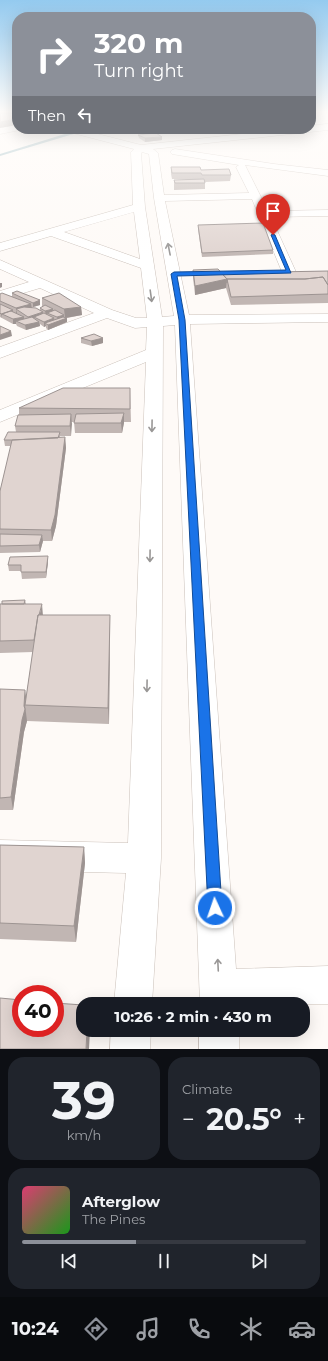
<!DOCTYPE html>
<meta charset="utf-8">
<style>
:root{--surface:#171b24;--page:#20242c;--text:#f1f3f6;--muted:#9ea1a6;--line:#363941;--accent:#8c9099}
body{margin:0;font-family:Montserrat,sans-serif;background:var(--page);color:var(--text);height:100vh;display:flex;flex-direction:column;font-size:15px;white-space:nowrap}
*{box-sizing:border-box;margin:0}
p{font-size:13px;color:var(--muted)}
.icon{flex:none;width:22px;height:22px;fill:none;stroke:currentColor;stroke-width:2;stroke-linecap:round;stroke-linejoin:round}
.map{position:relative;height:1049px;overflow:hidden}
.sheet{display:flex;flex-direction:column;gap:8px;padding:8px;background:#0d0f14;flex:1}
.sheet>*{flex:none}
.banner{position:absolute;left:12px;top:12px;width:304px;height:122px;border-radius:16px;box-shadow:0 4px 16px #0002;background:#8c9099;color:#fff;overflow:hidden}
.speed{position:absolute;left:12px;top:985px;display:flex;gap:8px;font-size:20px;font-weight:700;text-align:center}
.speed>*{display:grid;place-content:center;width:52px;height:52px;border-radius:50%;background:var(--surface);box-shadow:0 4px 16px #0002;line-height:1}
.speed .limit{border:6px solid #d22;background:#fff;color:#111}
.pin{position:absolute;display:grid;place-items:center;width:34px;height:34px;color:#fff;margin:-41px -17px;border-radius:50% 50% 50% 0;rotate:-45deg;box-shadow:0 0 4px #0007}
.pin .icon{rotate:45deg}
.me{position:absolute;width:44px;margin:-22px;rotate:357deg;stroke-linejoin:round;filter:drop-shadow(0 0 3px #0008)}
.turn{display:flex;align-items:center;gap:14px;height:84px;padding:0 16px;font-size:18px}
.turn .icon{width:52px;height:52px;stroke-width:2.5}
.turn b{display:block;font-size:28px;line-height:34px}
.then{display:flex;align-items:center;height:38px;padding:0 16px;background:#0003;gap:8px;font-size:15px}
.big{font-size:30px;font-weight:700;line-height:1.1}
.sheet .widget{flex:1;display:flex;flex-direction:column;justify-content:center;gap:6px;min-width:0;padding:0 14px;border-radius:16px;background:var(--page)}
.sheet .dial{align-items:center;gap:0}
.dial b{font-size:52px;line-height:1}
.song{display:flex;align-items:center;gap:12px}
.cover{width:48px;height:48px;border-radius:6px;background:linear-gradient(135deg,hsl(340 70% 55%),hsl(120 70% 35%))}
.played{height:4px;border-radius:2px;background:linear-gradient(90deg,var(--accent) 40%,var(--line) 40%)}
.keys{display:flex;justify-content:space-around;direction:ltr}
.heat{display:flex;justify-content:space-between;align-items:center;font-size:22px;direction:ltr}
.sheet .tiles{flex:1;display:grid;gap:8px;grid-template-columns:1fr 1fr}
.widget:last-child{grid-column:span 2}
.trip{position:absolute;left:76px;top:997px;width:234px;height:40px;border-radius:16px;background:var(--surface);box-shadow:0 4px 16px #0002;font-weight:700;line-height:40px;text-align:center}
.dock{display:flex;height:64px;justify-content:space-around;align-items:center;background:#090b0e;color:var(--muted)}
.dock .icon{width:28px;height:28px}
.dock .on{color:var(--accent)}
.dock b{font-size:18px;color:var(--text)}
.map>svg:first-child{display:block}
</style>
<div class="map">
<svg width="328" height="1049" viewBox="0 0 328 1049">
<rect width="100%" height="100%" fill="#fefaf7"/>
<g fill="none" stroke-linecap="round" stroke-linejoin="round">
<path fill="#8fb3bc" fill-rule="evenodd" d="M88 129H93L70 135 0 156V154L68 133Z"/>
<defs>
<path id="minor" d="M328 124V130L153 149 158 153 164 195 249 193 236 167 239 165 172 154 170 152 172 150 175 149 274 164 328 170V176L245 165 268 211 328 210V216L271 217 296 272 294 275H284L282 272 252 199 165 201 189 315 328 314V322L190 324 236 969 328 966V1004H200L175 325 163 326 161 858 152 1004H114L126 873 0 870V840L128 843 146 362 0 422V410L146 350 147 327 135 328 107 318 0 358V347L94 313 40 288 0 300V291L29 282 0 269V260L112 310 136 318H147L141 268 51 236 0 251V243L133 205 131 152 134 149 65 131 64 129H78L141 145 287 129H311V126ZM142 152 149 154 154 198 174 316 162 317 145 207 141 153ZM134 212 140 259 64 232Z
M17 125V129L20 130 0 134V128Z
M111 1030H151L150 1049H110Z
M199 1030H239V1049H199Z"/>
</defs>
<use href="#minor" stroke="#cbc1ba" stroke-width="1"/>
<use href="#minor" fill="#fff" fill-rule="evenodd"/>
</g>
<path fill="#c1b6b3" d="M138 135 162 140 145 142 139 138Z
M171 167 201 170 231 175 230 181 205 182V189L174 190V180L201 179H172L171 174Z
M198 225 273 250V254L202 257 198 229Z
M193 270 221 273 328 271V303L231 305 226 288 195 295 193 278Z
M12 293 40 300V305L33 307H32V308L40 310V308L42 307V298L81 307 82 315 67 318V322L48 330 46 328V326L44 327 40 324V326L26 330 17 326 16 324H13L0 317V294L12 297Z
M81 338H103V343L92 346 81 343Z
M130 388 131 422H124L122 433H75L74 422H71V436H60V437H65L66 448 56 526 52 541H43L40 552 0 553V491L11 446H5L4 440 16 432 15 426 19 415V408Z
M48 562 46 578 22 579 21 571H9L8 565Z
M25 600 26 604 43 615H110V630L109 724 27 721 24 732 13 810H0V689L26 697 33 652 0 653V604Z
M0 845 84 847 85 863 76 942 0 939Z"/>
<path fill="#9d9492" d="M17 119V125L0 128V122Z
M162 137V140L145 142V138Z
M227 279 226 288 195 295V286Z
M0 283H2V287L0 288Z
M40 300V305L33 307V303Z
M31 304 32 309H16L17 313H16V308Z
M81 307 82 315 65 318 64 309Z
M53 309V314L47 313V315L46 316 45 311Z
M13 310V314H2V318L1 314Z
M43 312V316L34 317V319L28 322V317Z
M64 315V319L67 318V322L48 330V325L45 323 46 326 44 327V322L54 318 55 322 57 321V317Z
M24 317V322L16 321V324H13V319Z
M39 322 40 326 26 330 25 325Z
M11 331 12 336 0 340V335Z
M103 338V343L92 346 91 341Z
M124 413V423L122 433 121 423Z
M71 414 72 424 71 436 70 426Z
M65 437 66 448 56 526 52 541 51 530Z
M42 535 43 541 40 552 39 545Z
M48 556V562L46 578V572Z
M42 604 43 616 35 652 34 640Z
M110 615V630L109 724 108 708Z
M25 690 27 702 25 705 27 721 24 732 13 810 11 797 24 706Z
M84 847 85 863 76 942 74 926Z
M87 1030H90L89 1049H86Z"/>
<path fill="#e0d4d0" stroke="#9d9492" d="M0 113H14L17 114V119L0 122Z
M156 133 162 137 145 138 138 135Z
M171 167H200L201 170 229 169 231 175H202L201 173H172Z
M204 179 205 183H175L174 180Z
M263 223 273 250 202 253 198 225Z
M218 269 227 279 195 286 193 270Z
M328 271V285L323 277 305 279H227V283V279L221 273Z
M323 277 328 285V294L231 297 227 279H305Z
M17 291 40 300 33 303 12 293Z
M2 293 31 304 16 308 0 301V294Z
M59 293 81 307 64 309 42 298Z
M0 304 13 310 1 314 0 313Z
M45 305 53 309 45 311 40 308Z
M24 307 36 308 43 312 28 317 16 309Z
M55 310 64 315 57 317 47 313Z
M11 311 24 317 13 319 2 314Z
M44 313 54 318 44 322 34 317Z
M32 317 39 322 25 325 16 321Z
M63 317 67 318 48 325 45 323Z
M0 326 11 331 0 335Z
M94 334 103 338 91 341 81 338Z
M63 388H130V409L19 408Z
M124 413 121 423H74L76 414Z
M71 414 70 426H15L18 415Z
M8 432H60L58 438 12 440H4Z
M65 437 55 515 51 530 0 529V491L12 440Z
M0 534 42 535 39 545 0 546Z
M48 556 46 572H21V565H8L10 557Z
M25 600 24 604H2V601Z
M0 604H42L39 615H38L34 640 0 641Z
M38 615H110L108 708 25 705Z
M0 689 25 690 24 706 25 709 22 720 11 797 0 798Z
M0 845 84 847 74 926 0 923Z
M0 998 21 1000V1028H55V1003L83 1005V1030H87L86 1049H0Z"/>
<defs><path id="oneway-shaft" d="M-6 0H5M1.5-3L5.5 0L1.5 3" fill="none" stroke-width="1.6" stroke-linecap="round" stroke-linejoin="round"/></defs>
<g stroke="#999796">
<use href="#oneway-shaft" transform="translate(169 249) rotate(-101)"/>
<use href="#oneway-shaft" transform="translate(151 296) rotate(82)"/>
<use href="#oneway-shaft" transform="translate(152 426) rotate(91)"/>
<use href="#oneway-shaft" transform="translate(150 556) rotate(91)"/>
<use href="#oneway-shaft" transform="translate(147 686) rotate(91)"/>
<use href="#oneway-shaft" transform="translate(218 965) rotate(-93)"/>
</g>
<linearGradient id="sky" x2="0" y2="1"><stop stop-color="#94caef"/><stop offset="0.43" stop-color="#fffdfb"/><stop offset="1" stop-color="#fffdfb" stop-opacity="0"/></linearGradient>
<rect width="328" height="260" fill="url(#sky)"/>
<path fill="#1a73e8" stroke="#114b97" d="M273 234 275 235 291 273 177 276 185 320 222 908 220 913 215 915 210 913 208 908 179 320 171 274 174 272 286 270 271 235Z"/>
</svg>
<div class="speed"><div class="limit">40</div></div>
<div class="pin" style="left:273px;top:235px;background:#d93025"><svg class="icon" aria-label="arrive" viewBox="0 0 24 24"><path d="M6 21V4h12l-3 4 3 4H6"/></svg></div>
<svg class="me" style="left:215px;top:908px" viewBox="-20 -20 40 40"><circle r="17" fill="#1a73e8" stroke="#fff" stroke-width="3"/><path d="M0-11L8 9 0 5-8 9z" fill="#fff"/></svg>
<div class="trip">10:26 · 2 min · 430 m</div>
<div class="banner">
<div class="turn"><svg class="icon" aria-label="right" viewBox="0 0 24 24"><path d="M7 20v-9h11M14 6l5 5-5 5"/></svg><div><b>320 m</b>Turn right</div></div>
<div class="then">Then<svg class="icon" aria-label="left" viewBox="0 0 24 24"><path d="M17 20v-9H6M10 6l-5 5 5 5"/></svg></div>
</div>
</div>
<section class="sheet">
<div class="tiles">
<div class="widget dial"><b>39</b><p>km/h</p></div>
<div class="widget"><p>Climate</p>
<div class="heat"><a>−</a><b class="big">20.5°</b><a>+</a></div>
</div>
<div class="widget">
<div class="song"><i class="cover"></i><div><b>Afterglow</b><p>The Pines</p></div></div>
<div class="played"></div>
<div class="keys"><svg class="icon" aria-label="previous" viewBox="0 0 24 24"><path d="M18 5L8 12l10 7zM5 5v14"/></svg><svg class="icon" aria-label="pause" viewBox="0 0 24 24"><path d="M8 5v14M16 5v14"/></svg><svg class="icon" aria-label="next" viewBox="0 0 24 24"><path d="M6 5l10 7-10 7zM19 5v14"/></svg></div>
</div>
</div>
</section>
<nav class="dock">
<b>10:24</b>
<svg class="icon on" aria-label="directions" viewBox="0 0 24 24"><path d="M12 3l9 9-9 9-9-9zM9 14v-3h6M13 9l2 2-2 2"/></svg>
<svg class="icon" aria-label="music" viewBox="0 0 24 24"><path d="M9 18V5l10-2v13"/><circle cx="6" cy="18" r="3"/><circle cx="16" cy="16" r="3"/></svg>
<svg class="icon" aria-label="phone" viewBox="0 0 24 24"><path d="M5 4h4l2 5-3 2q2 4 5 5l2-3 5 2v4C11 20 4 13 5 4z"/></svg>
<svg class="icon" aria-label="climate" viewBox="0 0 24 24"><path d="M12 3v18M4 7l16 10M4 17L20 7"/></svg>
<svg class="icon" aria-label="car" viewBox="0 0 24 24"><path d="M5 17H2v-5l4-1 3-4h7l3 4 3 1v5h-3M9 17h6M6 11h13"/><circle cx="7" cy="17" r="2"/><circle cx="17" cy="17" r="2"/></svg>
</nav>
